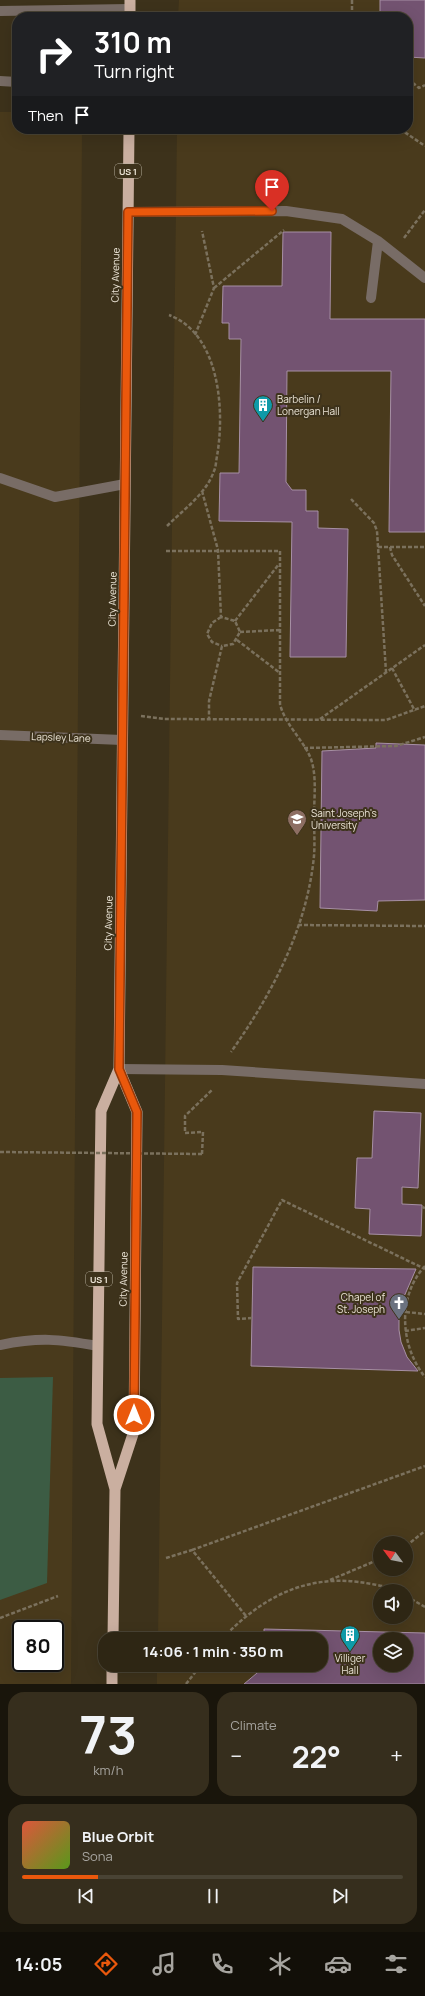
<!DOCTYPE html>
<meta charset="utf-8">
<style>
:root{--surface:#2e2614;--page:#362e1d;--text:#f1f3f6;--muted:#a7a5a0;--line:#494334;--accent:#ea580c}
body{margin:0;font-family:Manrope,sans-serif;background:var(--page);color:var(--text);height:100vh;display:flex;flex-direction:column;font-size:15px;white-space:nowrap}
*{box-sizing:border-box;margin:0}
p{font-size:13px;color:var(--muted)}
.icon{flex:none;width:22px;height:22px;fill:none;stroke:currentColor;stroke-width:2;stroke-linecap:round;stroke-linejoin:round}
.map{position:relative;height:1684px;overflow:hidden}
.drawer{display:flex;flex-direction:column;gap:8px;padding:8px;background:#19150b;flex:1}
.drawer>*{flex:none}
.top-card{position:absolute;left:12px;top:12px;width:401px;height:122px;border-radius:16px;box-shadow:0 4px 16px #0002,0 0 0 1px var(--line);background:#202124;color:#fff;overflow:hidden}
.needle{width:26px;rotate:302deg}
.tools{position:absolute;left:373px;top:1536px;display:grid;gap:8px}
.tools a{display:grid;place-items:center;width:40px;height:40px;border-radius:50%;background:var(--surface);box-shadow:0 4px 16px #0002,0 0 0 1px var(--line);font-size:20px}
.speed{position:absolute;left:12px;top:1620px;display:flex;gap:8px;font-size:20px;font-weight:700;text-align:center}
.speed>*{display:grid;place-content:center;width:52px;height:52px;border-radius:50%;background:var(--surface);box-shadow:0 4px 16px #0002,0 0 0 1px var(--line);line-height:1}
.speed .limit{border:2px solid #111;border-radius:6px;background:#fff;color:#111}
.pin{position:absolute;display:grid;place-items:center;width:34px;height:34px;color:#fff;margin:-41px -17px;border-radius:50% 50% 50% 0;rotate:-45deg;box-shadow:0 0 4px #0007}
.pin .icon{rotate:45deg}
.me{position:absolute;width:44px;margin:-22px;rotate:0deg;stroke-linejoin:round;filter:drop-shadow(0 0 3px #0008)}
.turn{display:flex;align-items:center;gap:14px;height:84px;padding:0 16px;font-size:18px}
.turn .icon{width:52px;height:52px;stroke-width:2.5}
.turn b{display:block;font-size:28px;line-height:34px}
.then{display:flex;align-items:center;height:38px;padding:0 16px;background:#0003;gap:8px;font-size:15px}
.big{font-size:30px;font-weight:700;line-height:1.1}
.drawer .tile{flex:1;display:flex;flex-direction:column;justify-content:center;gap:6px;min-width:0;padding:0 14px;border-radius:16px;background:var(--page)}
.drawer .dial{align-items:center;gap:0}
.dial b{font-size:52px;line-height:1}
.song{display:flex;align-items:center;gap:12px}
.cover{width:48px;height:48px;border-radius:6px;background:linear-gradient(135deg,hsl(10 70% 55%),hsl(90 70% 35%))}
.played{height:4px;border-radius:2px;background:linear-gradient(90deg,var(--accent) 20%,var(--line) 20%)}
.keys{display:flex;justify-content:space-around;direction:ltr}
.heat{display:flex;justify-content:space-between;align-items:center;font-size:22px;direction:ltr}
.drawer .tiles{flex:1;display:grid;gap:8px;grid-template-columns:1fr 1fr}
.tile:last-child{grid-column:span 2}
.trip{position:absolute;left:98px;top:1632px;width:230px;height:40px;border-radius:16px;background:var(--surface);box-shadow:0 4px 16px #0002,0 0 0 1px var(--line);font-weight:700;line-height:40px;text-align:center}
.tabs{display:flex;height:64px;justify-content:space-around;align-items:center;background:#120f08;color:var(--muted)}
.tabs .icon{width:28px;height:28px}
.tabs .selected{color:var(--accent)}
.tabs b{font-size:18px;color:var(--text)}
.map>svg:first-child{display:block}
</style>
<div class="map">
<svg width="425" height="1684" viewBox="0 0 425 1684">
<rect width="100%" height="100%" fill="#3d321b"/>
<path fill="#493a1c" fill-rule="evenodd" d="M179 0H425V1684H157V1665H321V1639H158L177 129H408V17H178ZM380 1543H406V1569H380ZM380 1591H406V1617H380ZM380 1639H406V1665H380Z
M0 112H17V129H82L71 1684H0ZM21 1629H55V1663H21Z"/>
<path fill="#3c5c44" d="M53 1377 47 1583 0 1600V1378Z"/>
<path fill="#735371" stroke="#a790a5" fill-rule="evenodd" d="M380 0H425V58L408 57V17H380Z
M283 232H331L330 319H425V532H389L391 371H287L286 482 292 490H306V511H318V528L348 529 346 657H290L292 522 219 521 220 473H239L241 339H229V323H222L223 286H282Z
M376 743 425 745V900L378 901 377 911 320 908 322 751 376 748Z
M374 1111 421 1113 418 1188 402 1187V1204L422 1205 421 1236 369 1234 370 1209 355 1208 357 1158H372Z
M253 1267 416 1269 403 1299 399 1315V1330L401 1342 407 1357 418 1371 251 1366Z
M264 1629 425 1633V1684H244L263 1668V1665H321V1639H264ZM380 1639H406V1665H380Z"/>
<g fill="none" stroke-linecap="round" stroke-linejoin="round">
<path stroke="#7b715d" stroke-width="2.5" stroke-dasharray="4 2" stroke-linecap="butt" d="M352 0V17
M408 79 419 88 425 85
M400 129 425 146
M404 238 425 210
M214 288 284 230
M195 335 214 288 202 231
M202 491 218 550 221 617 235 621 240 632 233 644 222 646 209 701V718
M351 499 374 523 377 531 386 672
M167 526C184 509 206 494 214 471 216 467 216 461 217 456 225 411 220 334 169 315
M378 547H425
M390 547 392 555 425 606
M166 551H280V704C285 725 303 739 311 759 317 777 314 798 314 816 314 829 315 843 314 856 307 928 272 994 231 1052
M221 617 212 623 207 634 212 642 222 646
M235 621 279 564
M240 632 280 630
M237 640 280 673
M392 668 415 711
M141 716 164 719 386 720 425 706
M320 719 425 645
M304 748 396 746 425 737
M298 925 425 926
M202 1154 203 1132 185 1133V1116L213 1089
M422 1207 425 1208
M425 1266C397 1296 400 1346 425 1377
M406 1312 425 1314
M252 1318 238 1319 237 1283 282 1200 425 1269
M405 1331 425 1328
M406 1546 425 1531
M192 1550 425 1466
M166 1558 192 1550 246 1616
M330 1580 380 1559
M406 1596 425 1607
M0 1618 58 1596
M222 1639C260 1599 303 1575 359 1582 372 1584 386 1586 398 1591
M186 1684 201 1665"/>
<path stroke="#786c66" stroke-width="10" d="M0 11 130 9
M128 212 286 211 342 219 378 241 425 278
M371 298 378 241
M0 478 55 497 125 484
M119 1069 222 1070 425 1084
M0 1345C40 1337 58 1339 98 1346"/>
<path stroke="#786c66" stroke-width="10" d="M0 81 17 82
M0 735 122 740"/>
<path stroke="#caafa0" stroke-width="11" d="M130 17V0
M115 1489 134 1431 137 1112 119 1069
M113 1639 115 1489 97 1424 100 1183 101 1111 119 1069 129 129
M112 1684V1665"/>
<path stroke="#7b715d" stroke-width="2.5" stroke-dasharray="4 2" stroke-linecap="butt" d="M0 1152 202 1154"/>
</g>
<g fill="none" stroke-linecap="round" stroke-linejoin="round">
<defs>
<path id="route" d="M134 1415 137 1112 119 1069 128 212 272 211"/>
</defs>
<use href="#route" stroke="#983908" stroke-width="10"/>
<use href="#route" stroke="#ea580c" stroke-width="7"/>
</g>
<defs>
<symbol id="building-pin" viewBox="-11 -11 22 30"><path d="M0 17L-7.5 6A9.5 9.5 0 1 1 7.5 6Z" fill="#0f9aa8" stroke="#3d321b"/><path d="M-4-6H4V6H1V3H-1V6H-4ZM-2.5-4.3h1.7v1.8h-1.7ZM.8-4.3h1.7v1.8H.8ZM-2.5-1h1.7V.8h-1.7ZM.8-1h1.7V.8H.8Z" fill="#fff"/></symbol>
<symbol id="university-pin" viewBox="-11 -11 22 30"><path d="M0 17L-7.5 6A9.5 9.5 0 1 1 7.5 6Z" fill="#8d6e63" stroke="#3d321b"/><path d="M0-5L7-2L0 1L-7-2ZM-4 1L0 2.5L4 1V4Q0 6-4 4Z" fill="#fff"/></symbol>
<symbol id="church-pin" viewBox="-11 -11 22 30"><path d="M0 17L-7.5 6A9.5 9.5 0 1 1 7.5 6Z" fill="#6b7280" stroke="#3d321b"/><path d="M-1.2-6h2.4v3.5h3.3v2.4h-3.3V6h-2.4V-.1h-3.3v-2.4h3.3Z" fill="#fff"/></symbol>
</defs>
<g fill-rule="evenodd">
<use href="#building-pin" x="252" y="394" width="22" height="30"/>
<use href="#university-pin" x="286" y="808" width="22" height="30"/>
<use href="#church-pin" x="388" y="1292" width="22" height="30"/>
<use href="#building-pin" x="339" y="1624" width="22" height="30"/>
</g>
<g text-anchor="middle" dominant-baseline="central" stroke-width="4" stroke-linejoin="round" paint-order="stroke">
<g fill="#3d321b" stroke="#b7af9e" stroke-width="1">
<rect x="115" y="164" width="26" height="14" rx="3"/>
<rect x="86" y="1272" width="26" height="14" rx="3"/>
</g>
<g font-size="9" font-weight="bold" fill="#ebe4d6">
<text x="128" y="171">US 1</text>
<text x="99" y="1279">US 1</text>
</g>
<g font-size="10" fill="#ebe4d6" stroke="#3d321b">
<text transform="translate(115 275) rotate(-89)">City Avenue</text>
<text transform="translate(112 599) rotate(-89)">City Avenue</text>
<text transform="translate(61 737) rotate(2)">Lapsley Lane</text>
<text transform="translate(108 923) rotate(-89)">City Avenue</text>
<text transform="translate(123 1279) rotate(-89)">City Avenue</text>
</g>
<g font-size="10" fill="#ebe4d6" stroke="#3d321b" text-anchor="start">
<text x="277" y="399">Barbelin /<tspan x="277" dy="12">Lonergan Hall</tspan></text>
<text x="311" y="813">Saint Joseph's<tspan x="311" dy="12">University</tspan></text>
<text x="385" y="1297" text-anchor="end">Chapel of<tspan x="385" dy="12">St. Joseph</tspan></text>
<text x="350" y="1658" text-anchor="middle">Villiger<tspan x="350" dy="12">Hall</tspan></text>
</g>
</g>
</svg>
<div class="tools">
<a><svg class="needle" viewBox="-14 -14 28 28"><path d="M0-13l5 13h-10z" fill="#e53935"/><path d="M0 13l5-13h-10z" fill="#a7a5a0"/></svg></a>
<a><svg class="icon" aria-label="sound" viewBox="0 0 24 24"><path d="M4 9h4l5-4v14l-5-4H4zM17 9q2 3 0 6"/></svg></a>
<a><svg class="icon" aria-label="layers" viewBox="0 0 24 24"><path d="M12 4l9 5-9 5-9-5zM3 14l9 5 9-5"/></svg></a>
</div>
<div class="speed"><div class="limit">80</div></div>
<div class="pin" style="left:272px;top:211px;background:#d93025"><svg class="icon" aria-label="arrive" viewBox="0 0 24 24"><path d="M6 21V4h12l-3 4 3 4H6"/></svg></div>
<svg class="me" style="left:134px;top:1415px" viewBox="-20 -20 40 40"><circle r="17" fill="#ea580c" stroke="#fff" stroke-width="3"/><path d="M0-11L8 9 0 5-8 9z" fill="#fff"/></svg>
<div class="trip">14:06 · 1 min · 350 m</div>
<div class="top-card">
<div class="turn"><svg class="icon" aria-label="right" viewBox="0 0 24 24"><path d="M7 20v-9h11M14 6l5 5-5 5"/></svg><div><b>310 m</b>Turn right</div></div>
<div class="then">Then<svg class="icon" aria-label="arrive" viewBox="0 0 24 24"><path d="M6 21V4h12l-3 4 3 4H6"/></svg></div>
</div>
</div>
<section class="drawer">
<div class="tiles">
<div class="tile dial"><b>73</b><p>km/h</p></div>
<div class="tile"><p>Climate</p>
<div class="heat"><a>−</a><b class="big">22°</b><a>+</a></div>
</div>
<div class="tile">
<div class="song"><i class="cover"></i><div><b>Blue Orbit</b><p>Sona</p></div></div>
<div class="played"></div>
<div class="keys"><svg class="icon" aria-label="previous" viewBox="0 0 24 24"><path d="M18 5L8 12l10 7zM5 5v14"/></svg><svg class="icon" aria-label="pause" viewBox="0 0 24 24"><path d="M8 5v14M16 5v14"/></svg><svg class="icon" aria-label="next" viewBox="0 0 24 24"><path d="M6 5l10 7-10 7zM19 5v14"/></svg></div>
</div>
</div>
</section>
<nav class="tabs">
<b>14:05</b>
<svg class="icon selected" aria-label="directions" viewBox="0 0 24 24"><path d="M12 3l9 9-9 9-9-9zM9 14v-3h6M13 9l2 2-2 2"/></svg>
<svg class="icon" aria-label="music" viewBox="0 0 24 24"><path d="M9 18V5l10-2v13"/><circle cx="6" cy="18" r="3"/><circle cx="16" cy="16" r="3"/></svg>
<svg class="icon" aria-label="phone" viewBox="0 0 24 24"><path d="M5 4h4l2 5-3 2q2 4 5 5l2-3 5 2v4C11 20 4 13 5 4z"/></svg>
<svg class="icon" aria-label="climate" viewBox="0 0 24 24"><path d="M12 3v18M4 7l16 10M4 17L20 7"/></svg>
<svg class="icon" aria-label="car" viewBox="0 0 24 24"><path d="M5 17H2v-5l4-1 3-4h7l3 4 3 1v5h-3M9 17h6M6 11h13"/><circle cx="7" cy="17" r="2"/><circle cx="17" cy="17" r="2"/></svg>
<svg class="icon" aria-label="filters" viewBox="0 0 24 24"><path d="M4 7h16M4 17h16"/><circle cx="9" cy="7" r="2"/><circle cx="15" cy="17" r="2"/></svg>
</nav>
